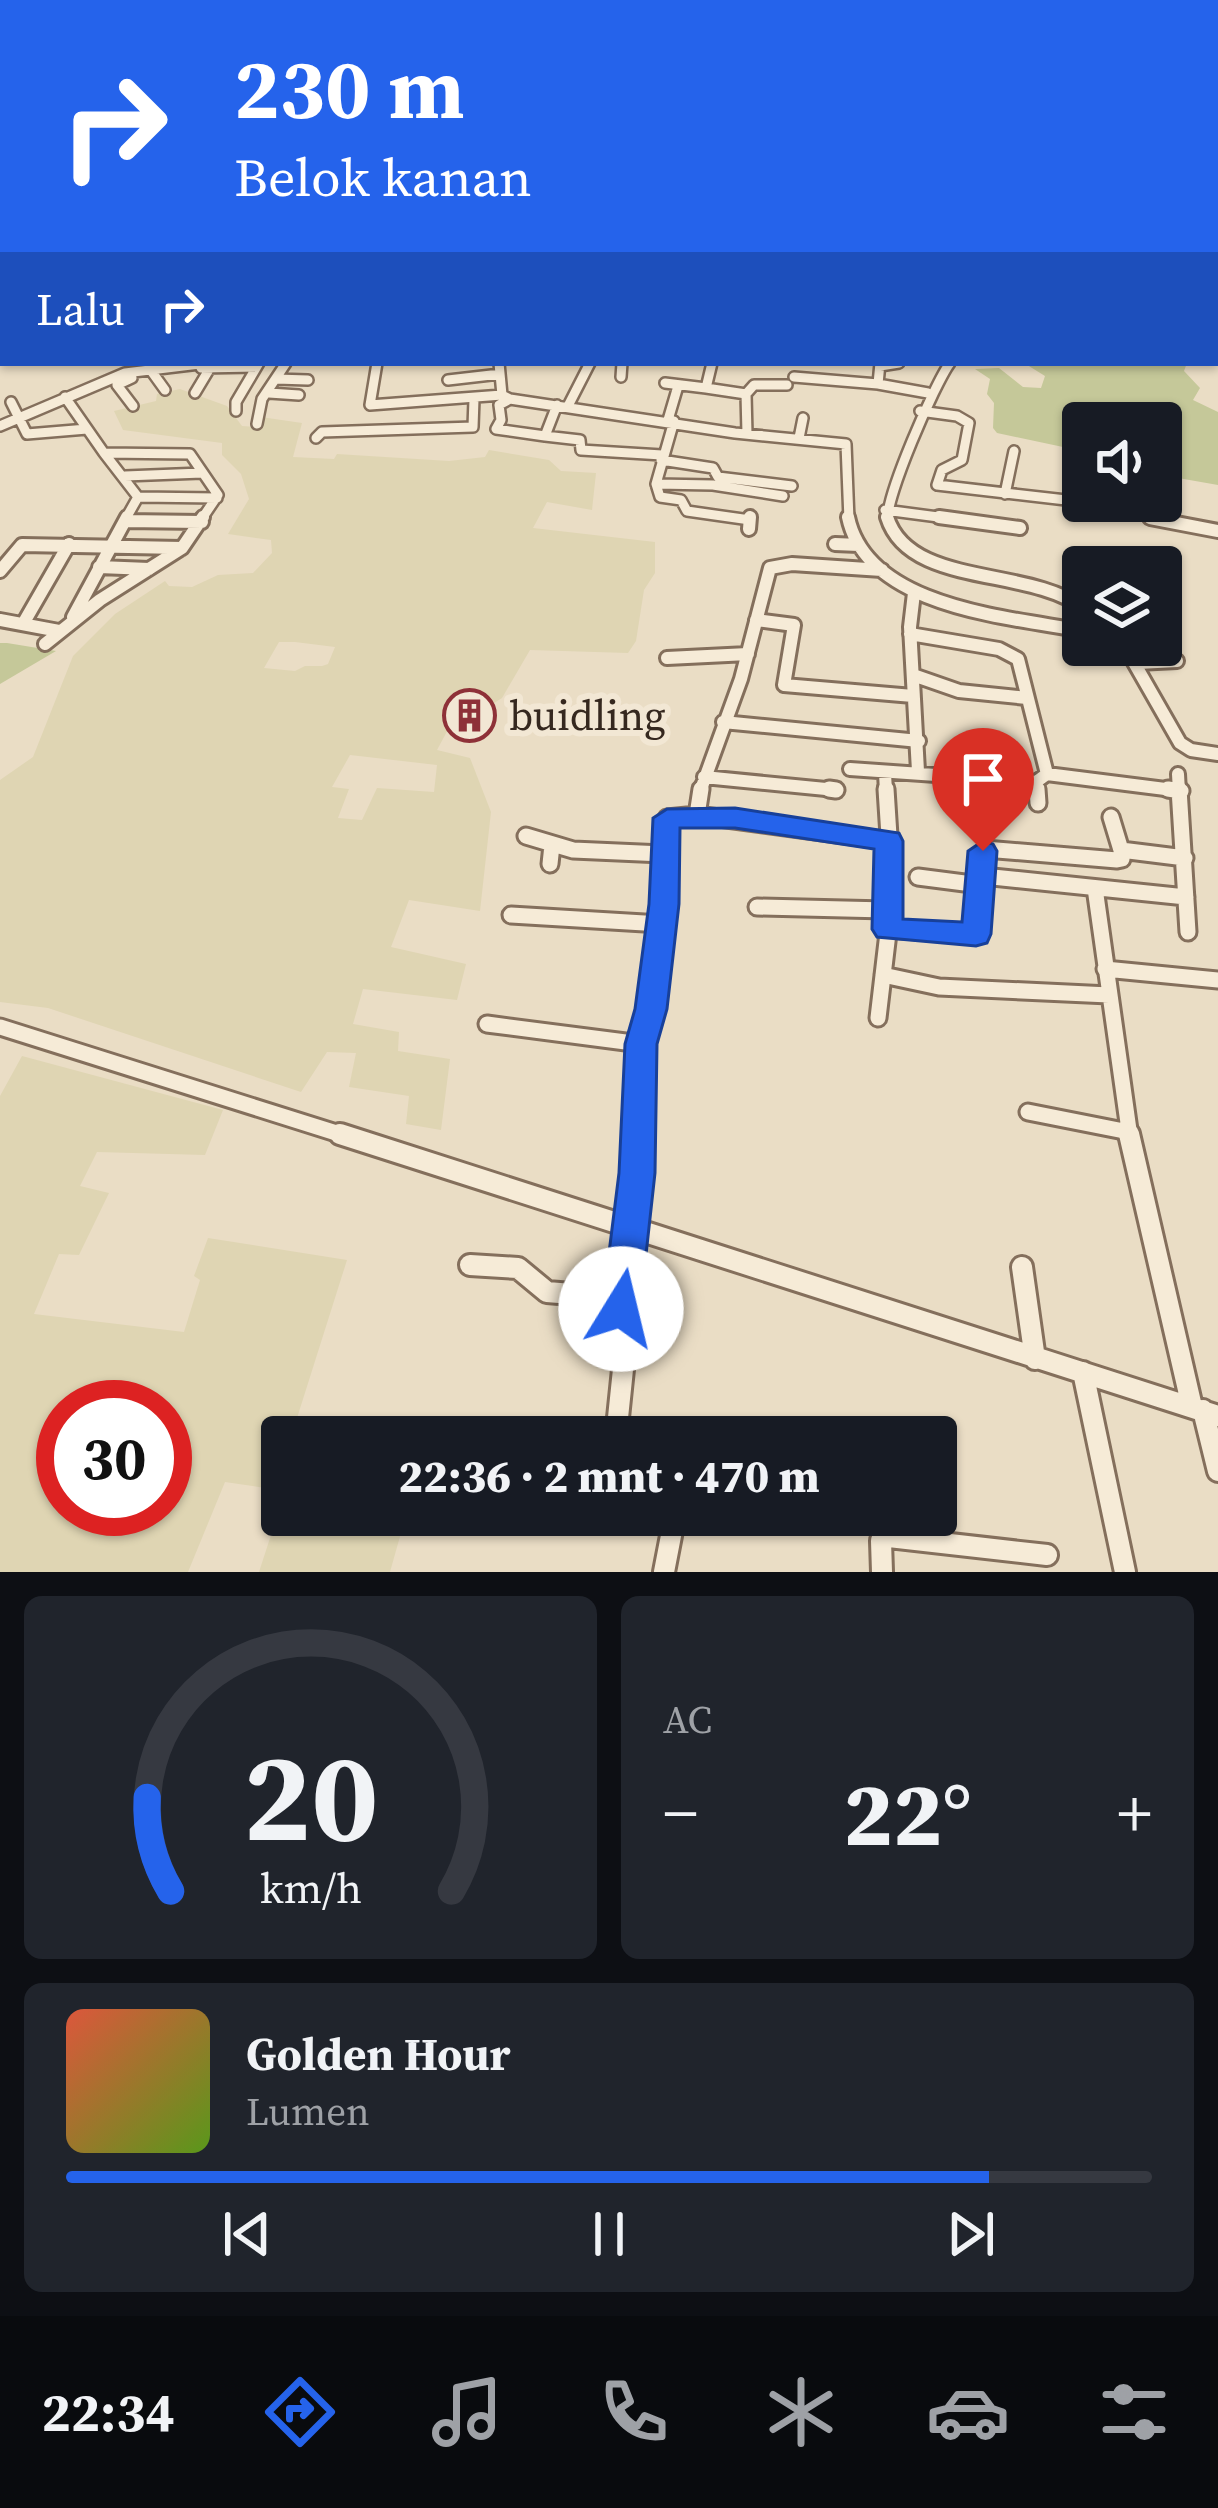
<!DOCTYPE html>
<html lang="id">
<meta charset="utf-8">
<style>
:root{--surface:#171b24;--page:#20242c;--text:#f1f3f6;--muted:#9ea1a6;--line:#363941;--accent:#2563eb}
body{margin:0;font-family:"Source Serif 4",serif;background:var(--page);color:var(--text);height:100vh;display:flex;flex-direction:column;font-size:45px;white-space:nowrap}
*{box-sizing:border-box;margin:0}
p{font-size:39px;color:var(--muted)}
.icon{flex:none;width:66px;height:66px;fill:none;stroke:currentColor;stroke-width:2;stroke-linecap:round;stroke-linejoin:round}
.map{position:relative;height:1572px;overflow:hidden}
.sheet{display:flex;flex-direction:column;gap:24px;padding:24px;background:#0d0f14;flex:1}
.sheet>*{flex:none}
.hud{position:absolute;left:0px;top:0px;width:1218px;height:366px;box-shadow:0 3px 9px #0004;background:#2563eb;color:#fff;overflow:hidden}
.controls{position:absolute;left:1062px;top:402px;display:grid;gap:24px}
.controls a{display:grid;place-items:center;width:120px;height:120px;border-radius:12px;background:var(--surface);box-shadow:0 3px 9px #0004;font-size:60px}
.speed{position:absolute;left:36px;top:1380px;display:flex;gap:24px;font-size:60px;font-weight:700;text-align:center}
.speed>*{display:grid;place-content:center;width:156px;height:156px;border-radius:50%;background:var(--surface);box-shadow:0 3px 9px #0004;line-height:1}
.speed .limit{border:18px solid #d22;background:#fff;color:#111}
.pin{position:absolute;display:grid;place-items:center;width:102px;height:102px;color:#fff;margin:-123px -51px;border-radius:50% 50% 50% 0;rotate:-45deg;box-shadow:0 0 12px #0007}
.pin .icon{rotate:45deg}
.me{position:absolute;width:132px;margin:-66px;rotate:9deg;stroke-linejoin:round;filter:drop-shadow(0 0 9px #0008)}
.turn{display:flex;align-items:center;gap:42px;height:252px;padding:0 36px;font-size:54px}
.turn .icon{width:156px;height:156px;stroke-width:2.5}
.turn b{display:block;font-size:84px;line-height:102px}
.then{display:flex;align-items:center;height:114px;padding:0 36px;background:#0003;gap:24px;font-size:45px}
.big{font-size:90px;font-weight:800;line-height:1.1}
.sheet .tile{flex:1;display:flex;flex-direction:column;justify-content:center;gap:18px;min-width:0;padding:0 42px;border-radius:18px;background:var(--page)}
.sheet .dial{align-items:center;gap:0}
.dial svg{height:312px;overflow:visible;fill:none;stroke:var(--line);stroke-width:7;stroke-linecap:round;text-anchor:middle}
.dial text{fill:var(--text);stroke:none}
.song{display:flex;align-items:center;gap:36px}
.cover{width:144px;height:144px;border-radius:18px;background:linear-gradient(135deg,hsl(10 70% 55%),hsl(90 70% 35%))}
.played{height:12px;border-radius:6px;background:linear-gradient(90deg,var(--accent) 85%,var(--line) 85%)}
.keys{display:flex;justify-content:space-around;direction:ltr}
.heat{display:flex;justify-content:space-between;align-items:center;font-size:66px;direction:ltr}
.sheet .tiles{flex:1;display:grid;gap:24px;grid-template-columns:1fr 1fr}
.tile:last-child{grid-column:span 2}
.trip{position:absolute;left:261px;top:1416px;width:696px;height:120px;border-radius:12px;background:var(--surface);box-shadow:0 3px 9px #0004;font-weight:800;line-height:120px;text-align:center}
.dock{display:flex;height:192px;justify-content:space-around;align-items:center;background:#090b0e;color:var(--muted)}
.dock .icon{width:84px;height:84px}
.dock .active{color:var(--accent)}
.dock b{font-size:54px;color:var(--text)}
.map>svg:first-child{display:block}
</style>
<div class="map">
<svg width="1218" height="1572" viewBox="0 0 1218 1572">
<rect width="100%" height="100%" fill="#eaddc5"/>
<path fill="#dfd5b3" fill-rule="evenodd" d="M180 389 227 406 242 426 258 427 261 417 302 423 293 457 334 459 337 454 449 461 485 457 489 450 549 460 561 471 596 473 592 510 547 502 533 528 655 542V573L644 590 636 641 628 653 530 650 502 698 488 707 465 698 437 750 470 758 491 812 480 911 409 900 391 947 466 964 457 1000 363 989 353 1024 399 1032 398 1051 450 1059 441 1130 406 1124 409 1096 349 1087 356 1053 327 1052 301 1092 48 1008 0 1002V780L33 757 73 656 115 614 165 581 169 586 192 587 218 575 253 573 272 553 271 540 228 534 249 499 241 474 222 455V443L123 430 114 411 156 401 157 394ZM279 642H295L335 647 328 664 322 666H305L295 671 264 668ZM350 755 437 765 434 792 377 788 362 820 338 818 349 789 332 787Z
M22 1056 223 1110 205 1155 97 1152 80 1186 109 1193 79 1255 59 1254 34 1314 184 1332 200 1280 194 1276 208 1238 347 1260 291 1437H282V1460L272 1489 225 1482 188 1572H0V1096ZM63 1407H165V1509H63Z
M282 1501V1515H406L390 1572H259Z"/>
<path fill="#c5c899" d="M828 0H1218V86L1215 3Z
M1024 363H1187L1184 371 1200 388 1193 400 1218 412V485L1161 475V423H1083V438L1063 447 997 433 993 428 994 403 987 394 990 379 975 369 999 368 1023 387 1041 388 1045 376Z
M0 643H7L56 651 0 684Z"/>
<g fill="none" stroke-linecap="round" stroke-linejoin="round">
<defs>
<path id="minor-far4" d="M173 0 196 2"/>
<path id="minor-far3" d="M377 363 370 405 502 395
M499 363 502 395 510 399 735 433 846 444 849 520
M880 363 878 384 928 393
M880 366 899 363
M201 368 256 367
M152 372 165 390
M621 377 622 363
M794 377 878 384
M132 378 117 385 133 406
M276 379 308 380
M448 380 500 374
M665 383 706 388 712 363
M706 388 746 394 747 434
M195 393 210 368
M269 393 299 395
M746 394 754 385H787
M65 397 104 453 190 454 218 495 201 520
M510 399 499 405 501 420 496 429 545 436 557 405
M11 402 27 434 87 429
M568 406 590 363
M236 411V402L259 363
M920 411 957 416 969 423 962 460 942 470 937 485 1066 500
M668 420 678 386
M674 421 656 484 660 497 681 500 687 511 750 520
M257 424 262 399 286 363
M0 426 125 373 208 363
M545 436 580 440 581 450 662 455
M316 438 322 432 473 427 474 399
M799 438 803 418
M104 453 138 497 125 520
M661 460 713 468 718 477 792 486
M125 476 202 473
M656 484 713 485 783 496
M1005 494 1014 451
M138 497 217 498
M885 510 961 520
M1150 518 1161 520
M888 520C884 500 935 383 950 363"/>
<path id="minor-far2" d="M848 517C867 608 1009 617 1083 631
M887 517C909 588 1028 566 1083 608
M939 517 1020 528
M1150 518 1218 531
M125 521 202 522
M749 529 750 517
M835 544 859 545
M99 567 149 569
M0 571 22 545 182 548
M914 593 910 627 918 771
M73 617 127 517
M0 620 59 631
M756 620 794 625 784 685 913 696
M23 624 69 544
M910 634 999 649 1018 659 1047 774 1036 782 1037 792
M45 644 100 600 182 548 203 517
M1124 645 1180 743 1191 750 1218 754
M667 658 748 654
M1137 663 1177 661
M913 675 959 691 1027 698
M723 722 919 741
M850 769 1036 782
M885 773 886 792
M1047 774 1181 791
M1178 774 1179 792
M978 776 979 792
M704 777 836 790
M700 792 741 679 770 568 792 564 882 570"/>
<path id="minor-far1" d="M829 789 836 790
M979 789 980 815
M1037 789 1038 803
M1168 789 1181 791
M1179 789 1188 932
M697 815 889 841
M1111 817 1121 850
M526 836 573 850 663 854
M1121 850 1185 858
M550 864 552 845
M983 876 1186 897
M918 877 980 885
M1095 888 1130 1137
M757 907 886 910 888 933 878 1018
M886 910 891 867 886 789
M511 915 661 924
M888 929 976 935 985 849 1117 860 1122 859 1121 850
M1105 969 1218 980
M883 975 939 987 1109 995
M487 1024 641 1044
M0 1027 349 1137
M1028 1112 1129 1132
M638 1137C641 1030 663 926 667 818L697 815 701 789"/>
<path id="minor" d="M340 1134 1218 1416
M1129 1134 1192 1407
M470 1265 518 1268 547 1292 621 1298
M1022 1267 1035 1359
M1083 1372 1125 1572
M1203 1410 1218 1471
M616 1437 625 1350 619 1326 638 1134
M275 1495 282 1476
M664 1572 675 1515
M882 1572 881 1541 889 1537 1047 1555"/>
</defs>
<use href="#minor-far4" stroke="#846f5c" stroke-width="9"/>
<use href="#minor-far3" stroke="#846f5c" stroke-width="14"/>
<use href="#minor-far2" stroke="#846f5c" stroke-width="18"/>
<use href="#minor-far1" stroke="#846f5c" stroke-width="21"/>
<use href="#minor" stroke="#846f5c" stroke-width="26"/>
<use href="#minor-far4" stroke="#f6ebd7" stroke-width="6"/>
<use href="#minor-far3" stroke="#f6ebd7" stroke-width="9"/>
<use href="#minor-far2" stroke="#f6ebd7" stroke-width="12"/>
<use href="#minor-far1" stroke="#f6ebd7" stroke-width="15"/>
<use href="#minor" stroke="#f6ebd7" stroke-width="20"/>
</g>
<path fill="#2563eb" stroke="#184099" stroke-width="3" d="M735 808 899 833 903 841V919L962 922 968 851 983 841 993 844 997 851 991 934 987 943 976 946 877 937 872 929 874 849 735 828H680L679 904 667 1009 657 1044 655 1173 640 1309 635 1322 621 1327 607 1322 602 1309 619 1173 625 1044 635 1009 649 904 653 818 667 809Z"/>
<defs>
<symbol id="building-ring" viewBox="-11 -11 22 22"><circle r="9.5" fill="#f2e7d4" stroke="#8e3138" stroke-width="1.5"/><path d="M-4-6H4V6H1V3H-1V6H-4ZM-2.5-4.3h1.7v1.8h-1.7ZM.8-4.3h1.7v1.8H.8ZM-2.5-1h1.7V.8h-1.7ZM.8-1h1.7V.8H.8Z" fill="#8e3138"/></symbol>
</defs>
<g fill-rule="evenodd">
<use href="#building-ring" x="440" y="686" width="59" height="59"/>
</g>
<g text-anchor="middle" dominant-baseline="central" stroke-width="12" stroke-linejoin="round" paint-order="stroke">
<g font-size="42" fill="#35281f" stroke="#f2e7d4" text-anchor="start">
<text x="509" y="715">buidling</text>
</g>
</g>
</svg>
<div class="controls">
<a><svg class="icon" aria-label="sound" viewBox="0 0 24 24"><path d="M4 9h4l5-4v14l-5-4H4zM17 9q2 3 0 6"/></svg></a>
<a><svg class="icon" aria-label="layers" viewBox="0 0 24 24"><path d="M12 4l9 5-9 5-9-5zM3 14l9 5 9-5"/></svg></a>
</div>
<div class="speed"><div class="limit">30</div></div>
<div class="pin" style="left:983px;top:851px;background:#d93025"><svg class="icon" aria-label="arrive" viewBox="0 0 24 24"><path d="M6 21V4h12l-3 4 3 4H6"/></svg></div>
<svg class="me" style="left:621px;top:1309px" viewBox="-20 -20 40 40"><circle r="19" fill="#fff"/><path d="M0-13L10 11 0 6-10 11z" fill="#2563eb"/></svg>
<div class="trip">22:36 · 2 mnt · 470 m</div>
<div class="hud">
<div class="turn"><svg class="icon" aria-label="right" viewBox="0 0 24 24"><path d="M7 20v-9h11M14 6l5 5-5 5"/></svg><div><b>230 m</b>Belok kanan</div></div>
<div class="then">Lalu<svg class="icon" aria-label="right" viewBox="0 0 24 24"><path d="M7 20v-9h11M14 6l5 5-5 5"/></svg></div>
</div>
</div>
<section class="sheet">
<div class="tiles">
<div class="tile dial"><svg viewBox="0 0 100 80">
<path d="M14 69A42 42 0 1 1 86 69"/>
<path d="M14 69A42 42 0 0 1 8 45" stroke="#2563eb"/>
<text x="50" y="56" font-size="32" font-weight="700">20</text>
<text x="50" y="72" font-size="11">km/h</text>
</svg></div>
<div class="tile"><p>AC</p>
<div class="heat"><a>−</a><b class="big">22°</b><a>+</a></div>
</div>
<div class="tile">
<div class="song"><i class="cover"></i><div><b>Golden Hour</b><p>Lumen</p></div></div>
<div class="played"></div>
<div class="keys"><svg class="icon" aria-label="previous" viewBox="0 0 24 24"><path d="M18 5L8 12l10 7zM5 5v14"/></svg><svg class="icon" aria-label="pause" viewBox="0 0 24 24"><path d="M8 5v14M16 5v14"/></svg><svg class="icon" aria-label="next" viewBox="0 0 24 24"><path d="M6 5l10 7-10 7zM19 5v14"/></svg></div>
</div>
</div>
</section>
<nav class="dock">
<b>22:34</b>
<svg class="icon active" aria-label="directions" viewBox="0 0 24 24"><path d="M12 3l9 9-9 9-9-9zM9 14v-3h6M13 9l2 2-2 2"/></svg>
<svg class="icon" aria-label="music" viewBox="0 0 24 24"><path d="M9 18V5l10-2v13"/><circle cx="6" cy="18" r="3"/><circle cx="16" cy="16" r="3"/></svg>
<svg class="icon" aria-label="phone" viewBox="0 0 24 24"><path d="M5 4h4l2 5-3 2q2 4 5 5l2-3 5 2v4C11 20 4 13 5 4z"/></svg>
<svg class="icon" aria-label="climate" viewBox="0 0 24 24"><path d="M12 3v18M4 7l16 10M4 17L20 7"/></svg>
<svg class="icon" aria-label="car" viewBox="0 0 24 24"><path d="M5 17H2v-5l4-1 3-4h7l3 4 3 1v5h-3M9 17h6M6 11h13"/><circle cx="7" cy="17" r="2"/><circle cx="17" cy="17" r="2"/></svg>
<svg class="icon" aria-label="filters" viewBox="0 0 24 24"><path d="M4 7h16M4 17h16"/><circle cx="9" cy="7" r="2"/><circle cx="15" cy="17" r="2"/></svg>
</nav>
